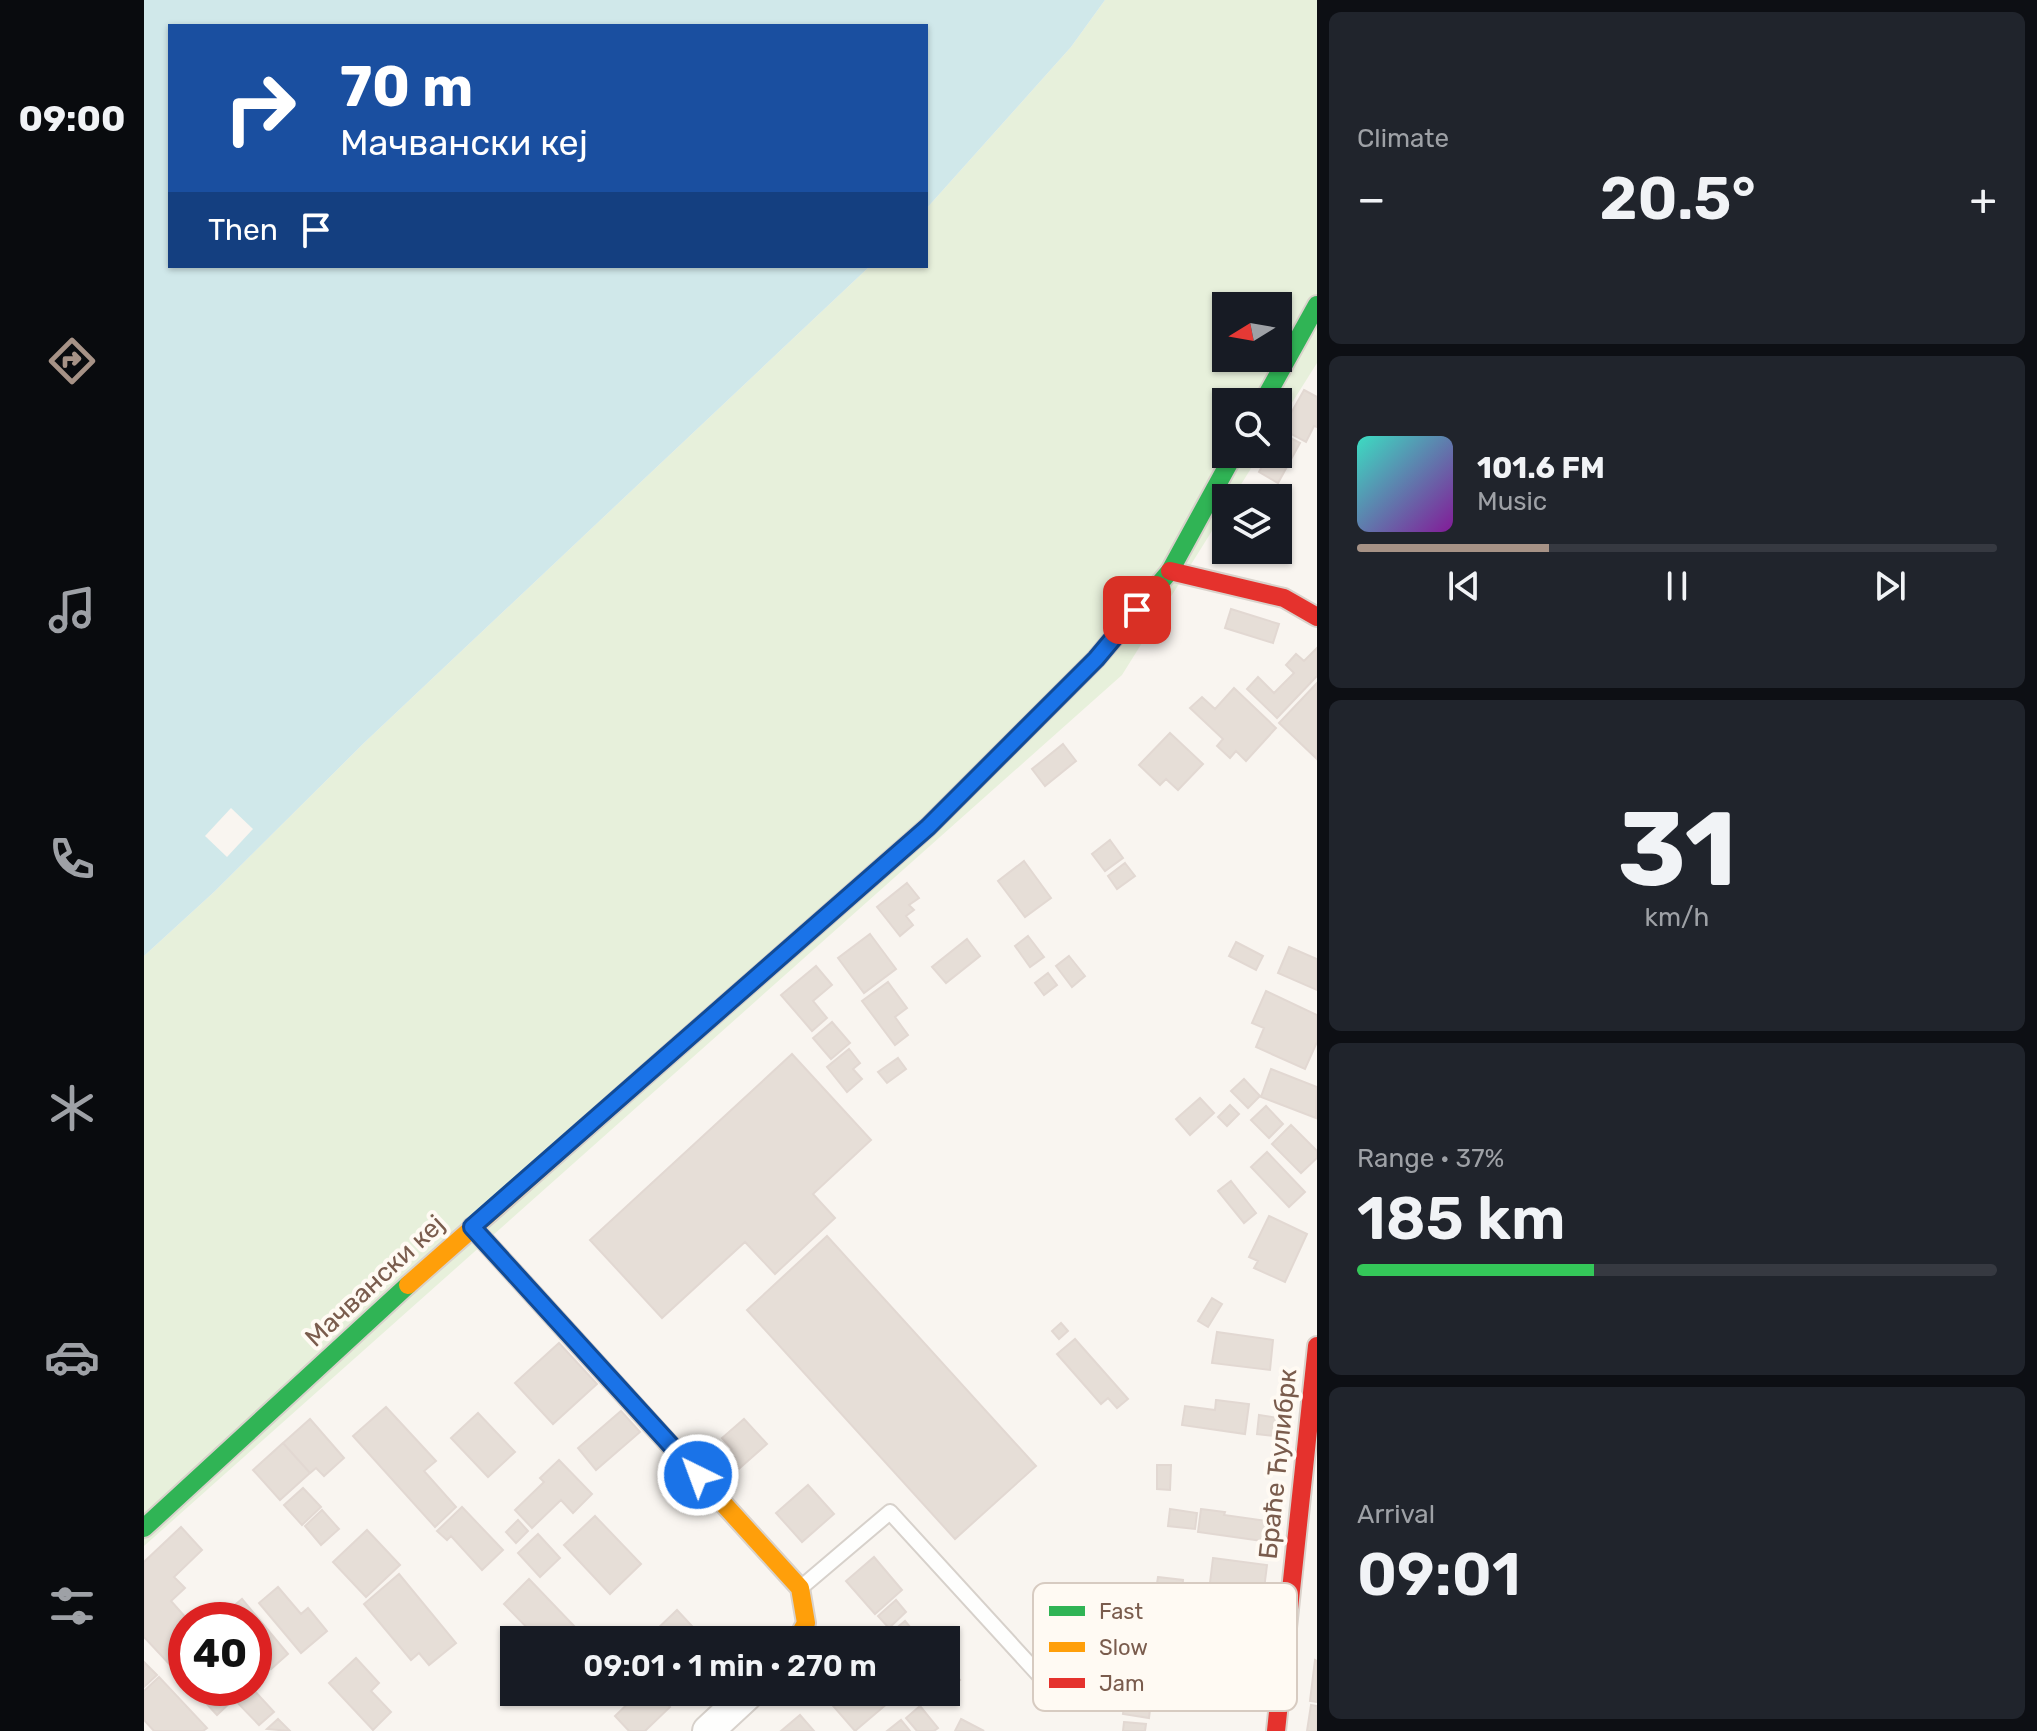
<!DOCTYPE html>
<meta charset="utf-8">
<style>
:root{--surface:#171b24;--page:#20242c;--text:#f1f3f6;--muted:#9ea1a6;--line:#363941;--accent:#a69286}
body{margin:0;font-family:Rubik,sans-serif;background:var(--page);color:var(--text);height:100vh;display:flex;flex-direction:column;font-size:30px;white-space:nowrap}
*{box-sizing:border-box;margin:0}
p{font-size:26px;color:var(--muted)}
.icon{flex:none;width:44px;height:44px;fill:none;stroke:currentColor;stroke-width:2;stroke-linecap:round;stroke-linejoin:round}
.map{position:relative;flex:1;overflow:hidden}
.side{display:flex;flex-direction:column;gap:12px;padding:12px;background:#0d0f14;width:720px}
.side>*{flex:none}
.top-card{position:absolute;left:24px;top:24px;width:760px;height:244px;border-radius:0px;box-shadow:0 2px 6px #0004;background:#1a4fa0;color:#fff;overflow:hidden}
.needle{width:52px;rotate:259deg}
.fabs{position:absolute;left:1068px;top:292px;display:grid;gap:16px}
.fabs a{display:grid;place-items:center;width:80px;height:80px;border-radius:0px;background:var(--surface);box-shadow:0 2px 6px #0004;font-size:40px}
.speed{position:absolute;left:24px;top:1602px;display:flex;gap:16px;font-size:40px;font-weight:700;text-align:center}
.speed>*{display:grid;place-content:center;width:104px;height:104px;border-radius:50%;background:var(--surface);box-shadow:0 2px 6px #0004;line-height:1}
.speed .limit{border:12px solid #d22;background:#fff;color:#111}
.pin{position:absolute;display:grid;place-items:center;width:68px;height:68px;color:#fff;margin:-34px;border-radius:16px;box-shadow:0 4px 12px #0006}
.me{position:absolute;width:88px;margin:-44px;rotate:318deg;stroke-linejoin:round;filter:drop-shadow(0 0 6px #0008)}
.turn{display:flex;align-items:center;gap:28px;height:168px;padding:0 40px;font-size:36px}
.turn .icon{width:104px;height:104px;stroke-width:2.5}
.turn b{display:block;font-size:56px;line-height:68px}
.then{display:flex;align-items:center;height:76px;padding:0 40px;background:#0003;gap:16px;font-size:30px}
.big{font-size:60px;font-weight:600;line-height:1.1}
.side .card{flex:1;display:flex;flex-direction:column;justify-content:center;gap:12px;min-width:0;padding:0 28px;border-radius:12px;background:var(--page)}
.side .dial{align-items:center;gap:0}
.dial b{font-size:104px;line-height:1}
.song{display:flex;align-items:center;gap:24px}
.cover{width:96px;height:96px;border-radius:12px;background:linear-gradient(135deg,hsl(170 70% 55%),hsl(290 70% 35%))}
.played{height:8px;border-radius:4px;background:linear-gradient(90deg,var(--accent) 30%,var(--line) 30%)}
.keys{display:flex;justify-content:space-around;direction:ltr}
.heat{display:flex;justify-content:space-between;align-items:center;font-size:44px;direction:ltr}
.charge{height:12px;border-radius:6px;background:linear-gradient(90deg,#34c759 37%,var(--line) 0)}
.trip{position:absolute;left:356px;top:1626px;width:460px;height:80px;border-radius:0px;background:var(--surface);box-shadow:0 2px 6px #0004;font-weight:600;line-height:80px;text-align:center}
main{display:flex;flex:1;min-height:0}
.tab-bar{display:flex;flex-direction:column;width:144px;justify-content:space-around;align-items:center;background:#090b0e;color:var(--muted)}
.tab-bar .icon{width:56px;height:56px}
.tab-bar .on{color:var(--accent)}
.tab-bar b{font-size:36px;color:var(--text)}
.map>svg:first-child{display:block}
</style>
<main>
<nav class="tab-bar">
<b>09:00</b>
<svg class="icon on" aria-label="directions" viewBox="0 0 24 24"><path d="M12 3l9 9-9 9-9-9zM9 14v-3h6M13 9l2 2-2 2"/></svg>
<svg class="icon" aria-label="music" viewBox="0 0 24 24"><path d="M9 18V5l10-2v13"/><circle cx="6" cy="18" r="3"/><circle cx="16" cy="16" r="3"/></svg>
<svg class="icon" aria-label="phone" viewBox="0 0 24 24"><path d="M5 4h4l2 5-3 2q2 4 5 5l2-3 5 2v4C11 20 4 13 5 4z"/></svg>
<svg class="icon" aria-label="climate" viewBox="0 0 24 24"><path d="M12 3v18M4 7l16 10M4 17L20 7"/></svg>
<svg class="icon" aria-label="car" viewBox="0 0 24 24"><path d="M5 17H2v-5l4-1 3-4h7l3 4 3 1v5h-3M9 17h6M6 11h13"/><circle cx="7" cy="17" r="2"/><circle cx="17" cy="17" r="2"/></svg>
<svg class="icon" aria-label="filters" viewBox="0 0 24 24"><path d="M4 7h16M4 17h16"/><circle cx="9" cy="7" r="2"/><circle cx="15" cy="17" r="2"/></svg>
</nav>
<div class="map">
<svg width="1173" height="1731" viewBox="0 0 1173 1731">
<rect width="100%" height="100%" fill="#f9f5f0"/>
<path fill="#e7f0db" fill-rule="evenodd" d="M961 0H1173V363L1134 425V402H1082V454H1116L978 675 0 1546V956L70 892 221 742 726 266H782V209L927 47ZM1082 306H1134V358H1082Z"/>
<path fill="#d0e8ea" d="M0 0H961L927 47 782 209V26H26V266H726L221 742 70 892 0 956Z"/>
<path fill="#f9f5f0" d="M87 808 109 829 83 857 61 836Z"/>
<path fill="#e6ded7" stroke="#e2d8d2" stroke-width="2" d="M1160 390 1173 397V427L1170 426 1162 442 1138 429Z
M1137 433 1156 443 1134 483 1115 472 1125 454H1134V438Z
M1087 609 1135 624 1129 643 1081 628Z
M1173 648V676L1133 718 1103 689 1114 677 1130 693 1150 673 1142 665 1152 654 1160 661Z
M1173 683V759L1135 723Z
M1090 688 1132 728 1102 761 1092 751 1086 758 1073 746 1079 739 1046 708 1058 697 1071 709Z
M1026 733 1059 764 1034 790 1022 779 1016 785 995 765Z
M919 744 932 761 901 786 888 769Z
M966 840 979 858 961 871 948 854Z
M880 861 907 898 881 917 854 881Z
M981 863 991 876 973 889 964 876Z
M763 883 775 898 765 905 770 910 762 916 769 925 756 936 733 907Z
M726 934 752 969 720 993 694 958Z
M884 936 900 957 886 967 871 946Z
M823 939 836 956 802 983 788 967Z
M1092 942 1119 956 1112 970 1085 956Z
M1145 947 1173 959V990L1134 973Z
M925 956 941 976 928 987 912 966Z
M672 966 688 985 669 1001 683 1018 668 1031 637 995Z
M904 973 913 985 900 995 891 983Z
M744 982 763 1008 751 1017 764 1035 751 1045 718 1001Z
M1122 991 1173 1015V1042L1161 1069 1112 1047 1120 1028 1108 1023Z
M688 1022 706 1043 687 1059 669 1038Z
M705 1049 716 1063 709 1069 718 1079 703 1092 683 1067Z
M648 1054 727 1140 669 1194 691 1218 631 1274 601 1242 518 1318 446 1240Z
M754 1058 762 1069 743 1083 734 1072Z
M1127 1069 1173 1087 1172 1118 1117 1097Z
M1100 1079 1116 1096 1104 1108 1087 1091Z
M1056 1098 1070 1113 1046 1135 1032 1119Z
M1086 1105 1095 1114 1083 1126 1074 1117Z
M1122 1106 1139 1124 1125 1138 1107 1120Z
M1147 1125 1173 1151V1158L1157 1173 1128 1144Z
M1123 1152 1161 1192 1145 1207 1107 1167Z
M1087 1181 1112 1213 1100 1223 1074 1191Z
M1125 1216 1163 1234 1141 1282 1110 1268 1114 1261 1105 1257Z
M683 1236 892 1466 811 1539 603 1310Z
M1068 1298 1078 1304 1064 1327 1054 1321Z
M917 1323 924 1331 915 1339 908 1331Z
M1073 1332 1129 1340 1126 1370 1068 1363Z
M931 1339 984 1399 973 1408 964 1398 957 1404 913 1354Z
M415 1343 453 1384 409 1424 371 1383Z
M1072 1400 1105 1404 1101 1434 1038 1425 1041 1406 1071 1410Z
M242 1407 292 1461 280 1471 312 1507 291 1527 209 1436Z
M477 1411 496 1432 452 1470 434 1448Z
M334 1413 371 1452 344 1477 307 1438Z
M1115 1415 1140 1419 1138 1437 1113 1434Z
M166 1419 200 1458 180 1476 172 1468 166 1473 139 1443Z
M600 1419 623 1444 590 1473 577 1459 588 1449 578 1438Z
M139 1443 166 1473 136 1500 109 1470Z
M415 1460 448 1494 429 1513 417 1500 388 1528 371 1510 400 1482 396 1478Z
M1013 1465H1027L1026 1490 1013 1489Z
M664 1485 690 1514 658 1542 632 1513Z
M159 1488 177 1507 158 1525 140 1505Z
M318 1507 359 1550 338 1570 307 1536 303 1540 293 1531Z
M1026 1509 1053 1513 1051 1529 1024 1526Z
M1057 1509 1081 1512 1080 1515 1129 1522 1126 1542 1054 1532Z
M178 1510 195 1529 177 1545 161 1526Z
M451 1516 497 1564 466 1594 420 1545Z
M374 1520 384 1531 372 1543 362 1532Z
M37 1527 58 1550 30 1577 41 1588 27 1601 44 1620H42V1682L0 1637V1562Z
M223 1530 256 1565 222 1597 189 1562Z
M394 1534 416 1558 396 1577 374 1553Z
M730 1557 758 1590 731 1614 702 1581Z
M1069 1558 1123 1565 1118 1605 1064 1599Z
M255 1574 312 1643 285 1665 275 1653 267 1660 220 1604Z
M1014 1577 1039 1580 1038 1593 1012 1590Z
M385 1579 431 1627 443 1640H395L360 1604Z
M134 1587 157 1614 164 1608 183 1631 157 1653 115 1603Z
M98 1599 144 1654 127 1669 110 1649V1620H86L80 1614Z
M752 1600 762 1612 745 1628 734 1616Z
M533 1610 546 1624 561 1640H507L505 1637Z
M761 1621 777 1640H754L748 1632Z
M212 1658 235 1683 227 1691 247 1712 229 1730 185 1683Z
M1171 1660 1173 1661V1702L1166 1701Z
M0 1662 13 1675 0 1687Z
M802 1665 816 1680 801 1693 800 1692Z
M15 1677 63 1728 59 1731H10L0 1720V1691Z
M48 1688H108L130 1712 115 1725 90 1699 73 1715Z
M496 1692H513L526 1707 501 1731H485L471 1716Z
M677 1692H734L744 1703 711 1731Z
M981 1698 1007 1701 1005 1718 979 1714Z
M1167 1705 1173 1706V1731H1163Z
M776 1706 794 1728 790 1731H773L762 1718Z
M656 1715 670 1731H637Z
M134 1719 146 1731 123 1729Z
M817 1719 840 1731H811Z
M757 1720 766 1731H743Z
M980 1722 1002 1724 1001 1731H979Z"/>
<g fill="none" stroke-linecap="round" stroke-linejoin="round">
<defs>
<path id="lane" d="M660 1585 746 1512 896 1676"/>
<path id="street" d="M564 1731 606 1692"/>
<path id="fast" d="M1119 402 1173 305
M852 759 952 659 1026 571 1090 454
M0 1528 264 1285"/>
<path id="slow" d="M328 1227 656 1588 662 1623 653 1640
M264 1285 537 1044"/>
<path id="jam" d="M1026 571 1140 598 1173 617
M537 1044 784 827 852 759
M1132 1731 1173 1346"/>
</defs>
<use href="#lane" stroke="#d7d1cb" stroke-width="18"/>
<use href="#street" stroke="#d7d1cb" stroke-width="34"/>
<use href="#fast" stroke="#d9d2cb" stroke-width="22"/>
<use href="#slow" stroke="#d9d2cb" stroke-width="22"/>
<use href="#jam" stroke="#d9d2cb" stroke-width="22"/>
<use href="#lane" stroke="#fefefd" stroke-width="14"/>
<use href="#street" stroke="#fefefd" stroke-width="30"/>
<use href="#fast" stroke="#30b455" stroke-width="18"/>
<use href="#slow" stroke="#ff9f0a" stroke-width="18"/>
<use href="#jam" stroke="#e5322d" stroke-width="18"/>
</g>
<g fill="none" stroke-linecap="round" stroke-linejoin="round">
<defs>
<path id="route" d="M554 1475 328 1227 784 827 952 659 993 610"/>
</defs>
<use href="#route" stroke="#114b97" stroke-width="20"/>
<use href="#route" stroke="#1a73e8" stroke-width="14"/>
</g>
<g text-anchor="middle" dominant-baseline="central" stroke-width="8" stroke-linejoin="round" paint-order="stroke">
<g font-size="26" fill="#7a5c4d" stroke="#fffaf3">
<text transform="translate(231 1281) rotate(-43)">Мачвански кеј</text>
<text transform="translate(1134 1464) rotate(-84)">Браће Ћулибрк</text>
</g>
</g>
<rect x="889" y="1583" width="264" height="128" rx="12" fill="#fffaf3" stroke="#d7cbc1" stroke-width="2"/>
<rect x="905" y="1606" width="36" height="10" fill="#30b455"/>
<rect x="905" y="1642" width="36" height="10" fill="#ff9f0a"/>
<rect x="905" y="1678" width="36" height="10" fill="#e5322d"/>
<g font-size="22" fill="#7a5c4d">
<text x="955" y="1619">Fast</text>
<text x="955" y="1655">Slow</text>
<text x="955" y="1691">Jam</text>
</g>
</svg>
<div class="fabs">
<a><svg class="needle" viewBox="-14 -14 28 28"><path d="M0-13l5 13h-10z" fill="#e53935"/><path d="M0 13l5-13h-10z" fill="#9ea1a6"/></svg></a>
<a><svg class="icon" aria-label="search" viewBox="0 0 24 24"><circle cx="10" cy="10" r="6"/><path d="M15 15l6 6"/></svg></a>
<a><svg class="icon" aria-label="layers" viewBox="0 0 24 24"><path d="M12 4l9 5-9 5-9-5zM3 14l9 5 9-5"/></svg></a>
</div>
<div class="speed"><div class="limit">40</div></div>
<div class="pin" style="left:993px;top:610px;background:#d93025"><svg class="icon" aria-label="arrive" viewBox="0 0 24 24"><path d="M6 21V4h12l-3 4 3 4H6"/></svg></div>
<svg class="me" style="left:554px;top:1475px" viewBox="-20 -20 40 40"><circle r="17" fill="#1a73e8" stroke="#fff" stroke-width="3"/><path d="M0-11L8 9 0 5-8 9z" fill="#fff"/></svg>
<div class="trip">09:01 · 1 min · 270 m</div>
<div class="top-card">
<div class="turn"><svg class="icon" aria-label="right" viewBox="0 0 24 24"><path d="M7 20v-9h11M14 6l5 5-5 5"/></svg><div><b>70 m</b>Мачвански кеј</div></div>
<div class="then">Then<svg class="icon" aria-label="arrive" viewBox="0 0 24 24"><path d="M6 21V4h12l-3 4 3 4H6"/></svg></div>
</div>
</div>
<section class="side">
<div class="card"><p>Climate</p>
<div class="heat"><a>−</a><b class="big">20.5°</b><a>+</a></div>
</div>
<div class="card">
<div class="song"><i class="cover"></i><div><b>101.6 FM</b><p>Music</p></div></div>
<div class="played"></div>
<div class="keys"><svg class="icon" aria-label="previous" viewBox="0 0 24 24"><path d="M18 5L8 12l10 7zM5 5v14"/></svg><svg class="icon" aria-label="pause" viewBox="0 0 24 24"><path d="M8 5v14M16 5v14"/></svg><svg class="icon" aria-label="next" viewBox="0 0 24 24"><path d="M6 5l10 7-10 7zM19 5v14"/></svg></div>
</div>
<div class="card dial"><b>31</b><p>km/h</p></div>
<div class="card"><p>Range · 37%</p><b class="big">185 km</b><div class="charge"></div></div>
<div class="card"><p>Arrival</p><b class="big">09:01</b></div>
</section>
</main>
